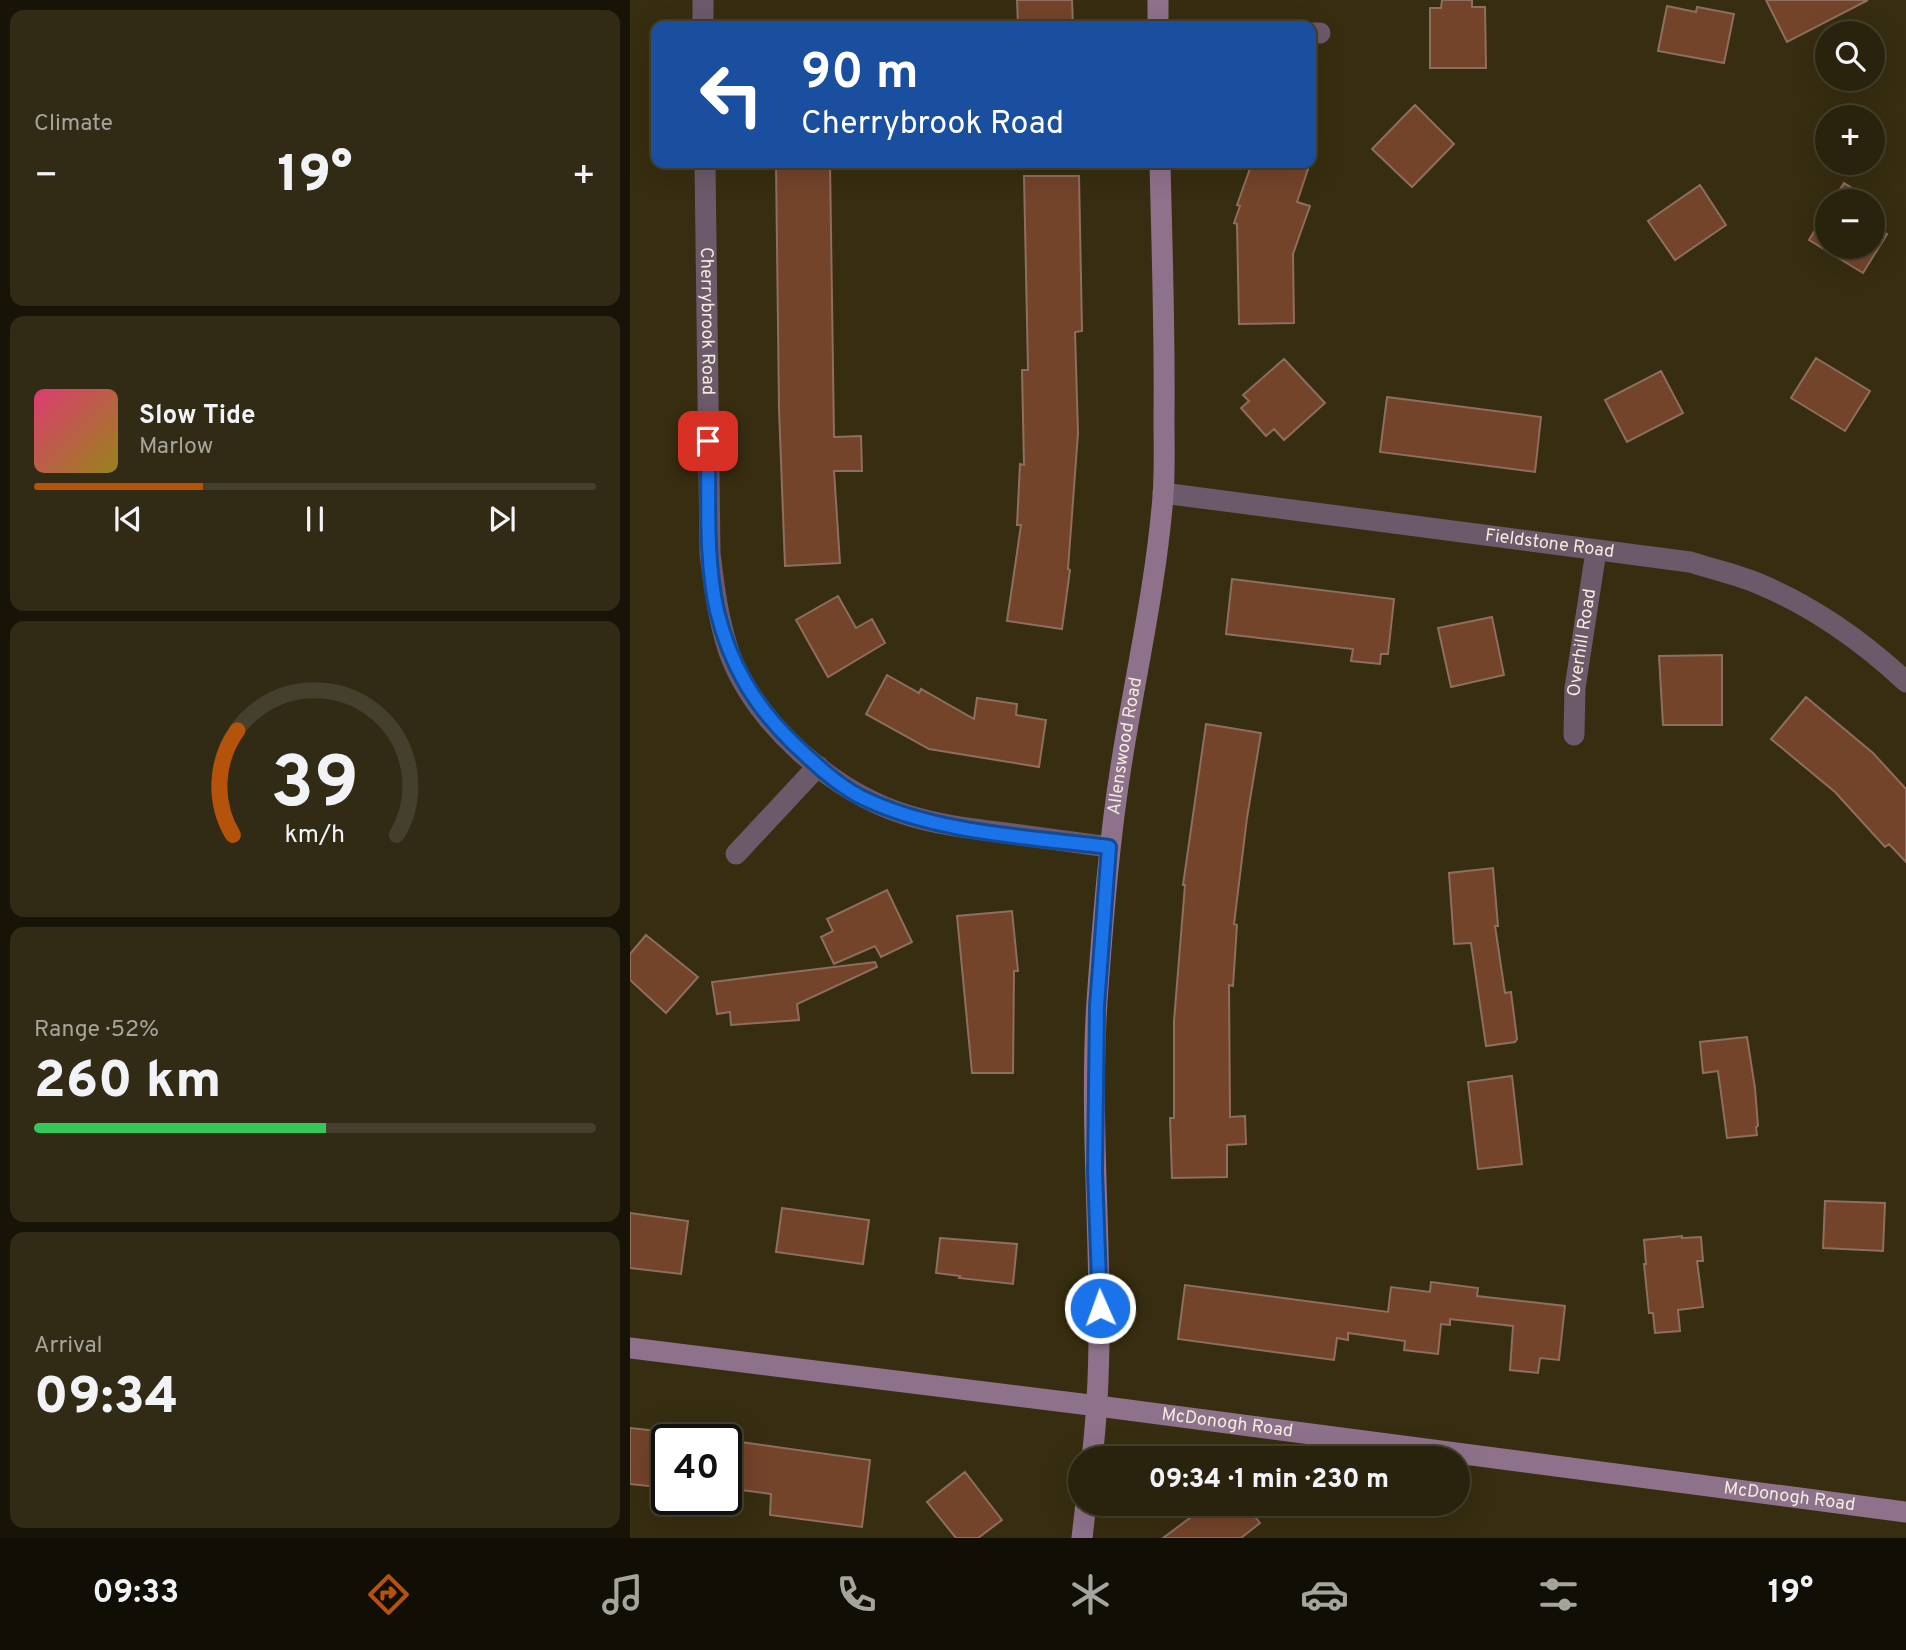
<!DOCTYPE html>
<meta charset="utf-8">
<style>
:root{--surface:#29220c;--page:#312a15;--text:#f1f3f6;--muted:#a5a49d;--line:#453f2d;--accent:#b45309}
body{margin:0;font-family:Overpass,sans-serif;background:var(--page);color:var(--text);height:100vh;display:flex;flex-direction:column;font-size:26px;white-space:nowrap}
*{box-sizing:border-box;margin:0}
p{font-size:23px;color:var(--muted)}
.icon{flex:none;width:38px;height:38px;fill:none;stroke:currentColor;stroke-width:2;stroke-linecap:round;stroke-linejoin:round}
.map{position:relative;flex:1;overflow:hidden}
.details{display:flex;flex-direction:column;gap:10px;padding:10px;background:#171307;width:630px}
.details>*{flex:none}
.hud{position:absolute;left:21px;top:21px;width:665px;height:147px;border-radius:14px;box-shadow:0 7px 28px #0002,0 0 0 2px var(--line);background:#1a4fa0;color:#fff;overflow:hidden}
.tools{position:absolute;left:1185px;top:21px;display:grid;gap:14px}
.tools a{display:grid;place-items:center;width:70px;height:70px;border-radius:50%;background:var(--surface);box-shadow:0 7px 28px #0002,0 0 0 2px var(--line);font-size:35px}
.speed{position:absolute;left:21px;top:1424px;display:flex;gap:14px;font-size:35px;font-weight:700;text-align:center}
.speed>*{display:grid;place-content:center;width:91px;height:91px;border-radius:50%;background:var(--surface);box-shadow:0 7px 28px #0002,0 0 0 2px var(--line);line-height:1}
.speed .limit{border:4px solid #111;border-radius:10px;background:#fff;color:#111}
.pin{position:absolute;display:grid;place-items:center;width:60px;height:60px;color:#fff;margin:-30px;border-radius:14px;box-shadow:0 4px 10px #0006}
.me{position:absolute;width:77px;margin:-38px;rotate:358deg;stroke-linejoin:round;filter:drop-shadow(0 0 5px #0008)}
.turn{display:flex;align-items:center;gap:24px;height:147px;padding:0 35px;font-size:32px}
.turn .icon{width:91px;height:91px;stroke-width:2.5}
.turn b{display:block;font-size:49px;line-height:60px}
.big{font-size:52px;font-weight:800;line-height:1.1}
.details .card{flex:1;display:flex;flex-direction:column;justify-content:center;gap:10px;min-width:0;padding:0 24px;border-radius:14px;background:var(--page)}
.details .dial{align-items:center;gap:0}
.dial svg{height:182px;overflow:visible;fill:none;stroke:var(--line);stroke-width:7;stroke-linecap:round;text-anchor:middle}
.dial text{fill:var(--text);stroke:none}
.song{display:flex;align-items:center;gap:21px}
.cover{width:84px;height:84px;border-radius:10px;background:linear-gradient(135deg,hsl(340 70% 55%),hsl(50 70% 35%))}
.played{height:7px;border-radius:4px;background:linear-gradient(90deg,var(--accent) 30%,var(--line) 30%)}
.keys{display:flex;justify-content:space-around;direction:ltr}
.heat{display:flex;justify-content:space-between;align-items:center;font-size:38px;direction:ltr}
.charge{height:10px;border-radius:5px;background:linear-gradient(90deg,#34c759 52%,var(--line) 0)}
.trip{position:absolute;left:438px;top:1446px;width:402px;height:70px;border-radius:35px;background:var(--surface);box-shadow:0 7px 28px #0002,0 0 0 2px var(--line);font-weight:800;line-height:70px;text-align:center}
.dock{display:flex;height:112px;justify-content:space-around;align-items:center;background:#100e05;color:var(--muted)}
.dock .icon{width:49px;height:49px}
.dock .selected{color:var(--accent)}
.dock b{font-size:32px;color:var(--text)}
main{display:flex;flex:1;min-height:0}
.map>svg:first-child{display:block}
</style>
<main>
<section class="details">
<div class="card"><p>Climate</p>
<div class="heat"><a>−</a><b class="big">19°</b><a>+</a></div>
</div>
<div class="card">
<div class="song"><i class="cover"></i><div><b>Slow Tide</b><p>Marlow</p></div></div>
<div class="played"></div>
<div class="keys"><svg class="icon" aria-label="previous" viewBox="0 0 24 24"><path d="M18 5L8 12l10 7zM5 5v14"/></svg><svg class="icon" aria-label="pause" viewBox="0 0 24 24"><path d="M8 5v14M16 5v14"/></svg><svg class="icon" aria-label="next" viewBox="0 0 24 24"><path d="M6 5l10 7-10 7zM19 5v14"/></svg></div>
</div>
<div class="card dial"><svg viewBox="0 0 100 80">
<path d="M14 69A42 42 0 1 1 86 69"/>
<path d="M14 69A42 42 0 0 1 16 23" stroke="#b45309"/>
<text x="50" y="56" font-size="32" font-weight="700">39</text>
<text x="50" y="72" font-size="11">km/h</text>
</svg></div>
<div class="card"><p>Range · 52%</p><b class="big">260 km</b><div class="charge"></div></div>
<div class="card"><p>Arrival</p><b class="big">09:34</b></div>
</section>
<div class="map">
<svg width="1276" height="1538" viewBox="0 0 1276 1538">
<rect width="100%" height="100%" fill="#372d10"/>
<path fill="#73432a" stroke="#8e6e5e" stroke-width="2" d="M387 0H442L443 26H388Z
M812 0H842V7H855L856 68H800V8H811Z
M1136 0H1238L1157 42Z
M1037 6 1066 12 1067 7 1104 14 1094 63 1028 51Z
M785 105 824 144 782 187 742 149Z
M146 163H200L204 437 231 436 232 471H204L210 563 155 566 149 409Z
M622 163H680L667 202 680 206 663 254 664 323 609 324 607 224 604 223 610 206 607 205Z
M394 176H449L452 331 445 332 448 433 438 569 440 570 432 629 377 621 391 525H387L390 464 394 465 392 370H398Z
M1214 183 1240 199V201H1203Z
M1070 185 1096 225 1045 260 1018 221Z
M1197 211V247H1242V225L1257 234 1233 273 1179 240Z
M1186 358 1240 391 1215 431 1161 398Z
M654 359 695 403 654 440 644 429 636 436 611 408 619 401 613 395Z
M1031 371 1053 413 997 442 975 400Z
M757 397 911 417 905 472 750 452Z
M602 579 764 599 758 654H751L750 664 721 661 723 649 596 634Z
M208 596 226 628 242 619 255 643 198 677 166 620Z
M862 617 874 675 821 687 808 628Z
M1092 655V725H1033L1029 656Z
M257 675 289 693 291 689 344 719 347 698 387 704 386 715 416 720 409 767 299 749 236 714Z
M1176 697 1243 753 1276 789V862L1259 844 1255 847 1205 792 1141 739Z
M576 724 631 733 617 818 604 924 607 925 603 986 599 985 600 1117 615 1116 616 1144 597 1145V1177L542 1178 540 1118H544V1021L555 885H553Z
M863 868 868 926H865L875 993 881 992 887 1039 885 1042 856 1046 841 943 824 944 819 873Z
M257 890 282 942 251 957 245 946 204 964 191 937 203 931 197 919Z
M382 911 388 971H384L383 1073H342L327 916Z
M16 935 68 977 36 1013 0 980V954Z
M245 962 247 967 167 1004 169 1020 101 1025 100 1012 87 1014 82 982Z
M1117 1037 1125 1088 1128 1126 1126 1127 1127 1135 1097 1138 1088 1071 1073 1073 1070 1042Z
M882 1076 892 1164 848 1169 838 1082Z
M1195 1201 1255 1203 1253 1251 1193 1248Z
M152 1208 239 1220 233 1264 146 1252Z
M0 1213 58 1221 51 1274 0 1268Z
M1052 1236V1238L1071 1237 1073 1261H1067L1073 1307 1048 1310 1050 1331 1025 1333 1023 1313H1019L1014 1264H1016L1014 1240Z
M310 1238 387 1244 383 1284 329 1278 330 1276 306 1273Z
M801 1282 848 1288 847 1296 935 1306 929 1360 910 1358 908 1373 880 1370 883 1326 820 1319V1325L811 1324 808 1354 774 1350 775 1341 718 1333V1340L707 1338 704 1360 548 1339 555 1285 758 1312 761 1287 800 1292Z
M0 1428 37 1432V1488L0 1484Z
M96 1440 240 1460 232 1527 140 1515 141 1494 96 1488Z
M335 1472 372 1520 348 1538H326L297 1502Z
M580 1503H614L630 1523 611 1538H533Z"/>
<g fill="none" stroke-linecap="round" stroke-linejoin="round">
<g stroke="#6c5969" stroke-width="21">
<path d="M73 0V26"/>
<path d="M681 33H690"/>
<path id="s1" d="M75 163 80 553C84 586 88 619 99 652 125 723 202 791 274 814 304 824 336 828 368 832 405 837 442 842 479 847"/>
<path id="s2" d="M533 493 1060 562C1082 569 1106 574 1127 583 1181 605 1234 642 1276 682"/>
<path id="s3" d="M944 735 945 688 966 551"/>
<path d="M106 854 188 766"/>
</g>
<g stroke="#8e718a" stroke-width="21">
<path d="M528 0V26"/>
<path id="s4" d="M0 1348 468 1406 1276 1512"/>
<path id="s5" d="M462 1458C480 1306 457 1153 467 1001 473 920 479 840 492 760 506 672 526 585 533 496 535 470 534 444 534 418 535 333 532 248 530 163"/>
<path d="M452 1538 456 1503"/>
</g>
</g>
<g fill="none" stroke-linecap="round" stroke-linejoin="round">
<defs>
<path id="route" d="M78 441C79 497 75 557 87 611 100 664 124 705 163 743 183 762 205 783 229 796 302 833 398 837 479 847L467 1006 465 1171 470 1308"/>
</defs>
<use href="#route" stroke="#114b97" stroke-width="18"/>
<use href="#route" stroke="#1a73e8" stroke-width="12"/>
</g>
<g text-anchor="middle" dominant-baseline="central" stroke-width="6" stroke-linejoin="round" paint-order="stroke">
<g font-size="18" fill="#f1ecdb" stroke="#2c2406">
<text stroke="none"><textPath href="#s1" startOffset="158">Cherrybrook Road</textPath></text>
<text stroke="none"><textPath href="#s2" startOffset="390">Fieldstone Road</textPath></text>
<text stroke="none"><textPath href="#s3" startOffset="93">Overhill Road</textPath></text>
<text stroke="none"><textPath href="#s5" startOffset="714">Allenswood Road</textPath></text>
<text stroke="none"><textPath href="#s4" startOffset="602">McDonogh Road</textPath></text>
<text stroke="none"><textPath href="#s4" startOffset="1169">McDonogh Road</textPath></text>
</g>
</g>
</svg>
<div class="tools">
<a><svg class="icon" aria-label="search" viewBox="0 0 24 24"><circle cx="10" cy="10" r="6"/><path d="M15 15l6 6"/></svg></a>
<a>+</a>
<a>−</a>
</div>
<div class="speed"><div class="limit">40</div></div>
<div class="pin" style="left:78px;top:441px;background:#d93025"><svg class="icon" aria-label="arrive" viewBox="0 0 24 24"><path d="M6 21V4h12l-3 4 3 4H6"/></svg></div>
<svg class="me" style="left:470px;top:1308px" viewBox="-20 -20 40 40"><circle r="17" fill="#1a73e8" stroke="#fff" stroke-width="3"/><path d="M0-11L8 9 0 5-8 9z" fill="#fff"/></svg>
<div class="trip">09:34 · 1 min · 230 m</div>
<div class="hud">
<div class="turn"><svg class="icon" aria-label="left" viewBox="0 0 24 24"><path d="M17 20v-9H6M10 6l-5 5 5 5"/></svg><div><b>90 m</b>Cherrybrook Road</div></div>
</div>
</div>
</main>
<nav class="dock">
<b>09:33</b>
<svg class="icon selected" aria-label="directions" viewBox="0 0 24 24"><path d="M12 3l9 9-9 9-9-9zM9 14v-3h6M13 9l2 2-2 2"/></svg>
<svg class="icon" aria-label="music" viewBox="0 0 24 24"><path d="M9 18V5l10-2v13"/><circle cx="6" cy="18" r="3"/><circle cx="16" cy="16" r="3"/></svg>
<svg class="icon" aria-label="phone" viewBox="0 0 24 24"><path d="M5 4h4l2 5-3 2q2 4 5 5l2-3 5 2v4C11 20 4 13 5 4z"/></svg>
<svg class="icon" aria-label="climate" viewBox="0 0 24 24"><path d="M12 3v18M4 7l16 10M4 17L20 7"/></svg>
<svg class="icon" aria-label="car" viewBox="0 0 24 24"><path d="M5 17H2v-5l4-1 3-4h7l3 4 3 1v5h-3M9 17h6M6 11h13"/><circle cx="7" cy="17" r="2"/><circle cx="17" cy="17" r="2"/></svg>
<svg class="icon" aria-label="filters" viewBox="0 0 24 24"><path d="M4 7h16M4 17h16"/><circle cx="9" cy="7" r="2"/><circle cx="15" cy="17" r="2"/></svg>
<b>19°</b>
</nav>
